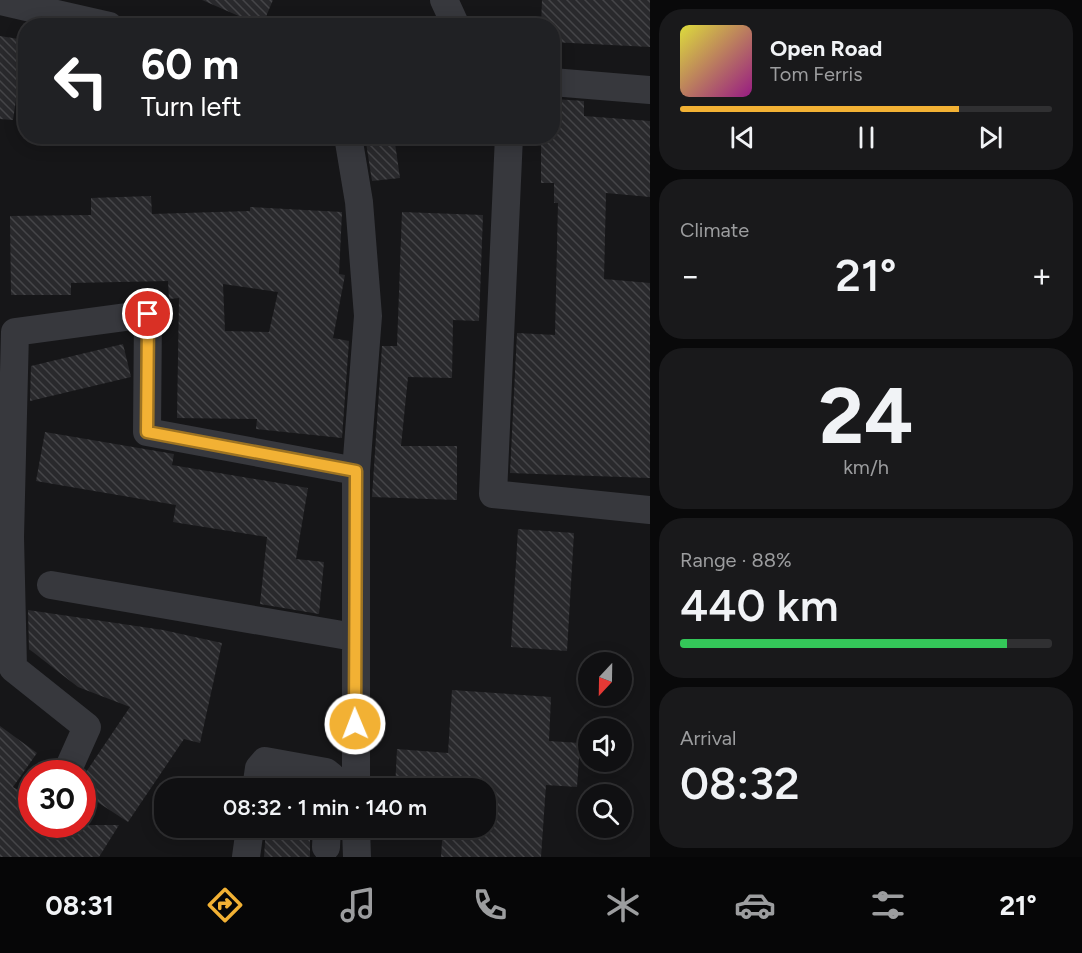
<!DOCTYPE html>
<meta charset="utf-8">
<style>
:root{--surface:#101012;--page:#19191b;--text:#f1f3f6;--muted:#9c9d9f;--line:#303032;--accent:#f2b134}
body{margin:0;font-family:Figtree,sans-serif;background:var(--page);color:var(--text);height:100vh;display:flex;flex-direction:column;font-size:22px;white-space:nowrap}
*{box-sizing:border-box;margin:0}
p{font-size:20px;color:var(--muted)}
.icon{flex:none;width:33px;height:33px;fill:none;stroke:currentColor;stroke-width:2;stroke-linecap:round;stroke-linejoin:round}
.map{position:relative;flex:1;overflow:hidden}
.drawer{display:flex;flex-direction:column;gap:9px;padding:9px;background:#09090a;width:432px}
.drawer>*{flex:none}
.top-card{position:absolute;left:18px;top:18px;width:542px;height:126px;border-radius:24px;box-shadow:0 3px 15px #0003,0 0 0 2px var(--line);background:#202124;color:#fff;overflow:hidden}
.needle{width:39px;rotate:202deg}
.fabs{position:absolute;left:578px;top:652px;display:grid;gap:12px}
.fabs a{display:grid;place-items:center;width:54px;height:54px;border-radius:50%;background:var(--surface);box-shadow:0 3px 15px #0003,0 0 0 2px var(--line);font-size:30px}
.speed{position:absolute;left:18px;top:760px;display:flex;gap:12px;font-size:30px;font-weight:700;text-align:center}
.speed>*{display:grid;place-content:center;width:78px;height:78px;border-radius:50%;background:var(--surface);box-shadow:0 3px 15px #0003,0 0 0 2px var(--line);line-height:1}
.speed .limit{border:9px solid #d22;background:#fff;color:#111}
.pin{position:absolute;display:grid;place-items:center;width:51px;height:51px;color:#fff;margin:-26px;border:3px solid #fff;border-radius:50%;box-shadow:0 2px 6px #0007}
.me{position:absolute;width:66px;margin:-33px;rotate:359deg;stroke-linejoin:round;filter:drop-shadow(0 0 4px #0008)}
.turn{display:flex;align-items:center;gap:21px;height:126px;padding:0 24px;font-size:27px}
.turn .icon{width:78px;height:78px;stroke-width:2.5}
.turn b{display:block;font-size:42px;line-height:51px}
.big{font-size:45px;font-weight:600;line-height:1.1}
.drawer .widget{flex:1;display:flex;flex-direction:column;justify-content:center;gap:9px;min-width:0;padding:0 21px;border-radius:24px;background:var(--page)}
.drawer .dial{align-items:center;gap:0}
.dial b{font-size:78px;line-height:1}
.song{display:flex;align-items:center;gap:18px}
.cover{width:72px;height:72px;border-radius:9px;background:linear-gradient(135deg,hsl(60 70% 55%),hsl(310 70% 35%))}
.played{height:6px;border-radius:3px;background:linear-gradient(90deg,var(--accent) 75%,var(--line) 75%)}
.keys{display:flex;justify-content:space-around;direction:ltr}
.heat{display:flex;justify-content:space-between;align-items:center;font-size:33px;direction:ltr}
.charge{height:9px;border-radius:4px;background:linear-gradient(90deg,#34c759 88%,var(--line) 0)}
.trip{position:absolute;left:154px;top:778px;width:342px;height:60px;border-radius:24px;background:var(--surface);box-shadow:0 3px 15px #0003,0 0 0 2px var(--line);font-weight:600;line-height:60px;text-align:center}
.tab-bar{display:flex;height:96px;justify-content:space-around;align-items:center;background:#060607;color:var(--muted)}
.tab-bar .icon{width:42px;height:42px}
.tab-bar .active{color:var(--accent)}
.tab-bar b{font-size:27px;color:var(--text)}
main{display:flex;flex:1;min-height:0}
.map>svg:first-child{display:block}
</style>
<main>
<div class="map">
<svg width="650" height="857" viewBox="0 0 650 857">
<defs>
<pattern id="building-back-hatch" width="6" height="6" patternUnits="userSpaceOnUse" patternTransform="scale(1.5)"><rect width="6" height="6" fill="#29292c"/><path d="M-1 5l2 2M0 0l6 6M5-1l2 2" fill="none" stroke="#454548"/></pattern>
</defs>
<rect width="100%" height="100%" fill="#161618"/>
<path fill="url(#building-back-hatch)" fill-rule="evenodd" d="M202 0H273L262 26Z
M542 0H650V47L552 42V26H541Z
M0 36 25 40 13 120 0 119Z
M555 99 584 101V116L650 121V197L606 193 604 279 650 283V478L510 473 517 333 555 335 558 203H554V183H541V136H552V128H555Z
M365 136H394L400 178 372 181Z
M151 196 152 214 250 211V207L342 212 339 274 345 275 333 338 349 341 342 438 256 429 257 419 177 418 179 298 169 299 168 281 71 283V295H11L10 216 91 215V198ZM223 284 278 292 269 332 225 331Z
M402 212 483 215 479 321 453 320 452 378 408 377 401 446H457V500L372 497 382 346H397Z
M123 344 131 377 30 401 31 366Z
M45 432 174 454 172 465 308 488 296 559 324 562 319 614 260 604 267 537 173 522 176 505 36 481Z
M518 529 574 533 567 651 511 647Z
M28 610 163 630 222 643 200 743 184 739 128 822 82 792V778L130 707 78 687 29 649Z
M452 690 551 697 549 741 580 743 577 787 546 785 541 857H441L443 828H486V789H395L397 749 448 753Z
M0 726 37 753 13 787 32 798V825H119L99 857H0Z
M274 780 314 787V789H273Z
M266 828H310V857H264Z"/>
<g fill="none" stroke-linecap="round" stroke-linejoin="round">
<path stroke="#37383d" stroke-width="28" d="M444 0 456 26
M0 1 109 26
M552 82 650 90
M348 136 359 202 368 316 356 471V789
M509 136 493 494 650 510
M51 585 354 637
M66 774 87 727 13 668 10 537 15 332 148 314 147 432 356 471
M256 789 259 768 265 761 326 772 331 776 330 789
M356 828 357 857
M326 847 327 828
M246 857 250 828"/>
</g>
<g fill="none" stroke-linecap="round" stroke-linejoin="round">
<defs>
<path id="route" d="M148 314 147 432 356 471 355 724"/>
</defs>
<use href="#route" stroke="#9d7322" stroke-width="15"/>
<use href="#route" stroke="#f2b134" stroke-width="10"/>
</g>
</svg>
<div class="fabs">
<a><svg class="needle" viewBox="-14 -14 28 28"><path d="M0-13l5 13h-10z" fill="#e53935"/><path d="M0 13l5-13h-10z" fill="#9c9d9f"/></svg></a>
<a><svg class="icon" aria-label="sound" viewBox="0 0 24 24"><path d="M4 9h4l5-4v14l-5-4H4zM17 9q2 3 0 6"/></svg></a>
<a><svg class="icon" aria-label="search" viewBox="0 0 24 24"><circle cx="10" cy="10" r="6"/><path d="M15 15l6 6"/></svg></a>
</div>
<div class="speed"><div class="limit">30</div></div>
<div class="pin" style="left:148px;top:314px;background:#d93025"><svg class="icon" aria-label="arrive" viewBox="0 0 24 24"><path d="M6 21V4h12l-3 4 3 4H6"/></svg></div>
<svg class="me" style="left:355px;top:724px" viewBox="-20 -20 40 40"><circle r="17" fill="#f2b134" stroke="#fff" stroke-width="3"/><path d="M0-11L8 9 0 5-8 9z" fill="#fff"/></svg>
<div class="trip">08:32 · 1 min · 140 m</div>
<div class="top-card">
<div class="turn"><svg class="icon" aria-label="left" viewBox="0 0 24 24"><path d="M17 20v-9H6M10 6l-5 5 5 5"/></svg><div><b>60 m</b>Turn left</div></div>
</div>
</div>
<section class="drawer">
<div class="widget">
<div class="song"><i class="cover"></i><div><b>Open Road</b><p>Tom Ferris</p></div></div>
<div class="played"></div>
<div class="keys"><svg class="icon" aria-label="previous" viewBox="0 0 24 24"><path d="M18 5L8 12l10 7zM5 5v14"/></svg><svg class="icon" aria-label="pause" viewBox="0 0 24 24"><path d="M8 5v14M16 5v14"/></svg><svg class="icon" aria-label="next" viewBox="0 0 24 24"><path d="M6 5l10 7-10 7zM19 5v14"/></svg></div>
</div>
<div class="widget"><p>Climate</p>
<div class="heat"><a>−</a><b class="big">21°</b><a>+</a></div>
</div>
<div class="widget dial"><b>24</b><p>km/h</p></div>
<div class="widget"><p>Range · 88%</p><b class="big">440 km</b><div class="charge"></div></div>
<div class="widget"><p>Arrival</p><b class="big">08:32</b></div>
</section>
</main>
<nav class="tab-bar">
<b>08:31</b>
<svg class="icon active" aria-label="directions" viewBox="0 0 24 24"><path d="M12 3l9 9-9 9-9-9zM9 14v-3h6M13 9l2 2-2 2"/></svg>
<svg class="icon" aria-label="music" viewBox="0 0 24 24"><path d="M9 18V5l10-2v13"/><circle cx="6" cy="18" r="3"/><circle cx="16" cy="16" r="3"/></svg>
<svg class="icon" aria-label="phone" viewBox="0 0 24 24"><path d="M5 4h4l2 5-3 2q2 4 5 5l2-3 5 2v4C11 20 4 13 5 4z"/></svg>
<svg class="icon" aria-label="climate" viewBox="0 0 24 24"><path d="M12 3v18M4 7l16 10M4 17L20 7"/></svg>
<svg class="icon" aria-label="car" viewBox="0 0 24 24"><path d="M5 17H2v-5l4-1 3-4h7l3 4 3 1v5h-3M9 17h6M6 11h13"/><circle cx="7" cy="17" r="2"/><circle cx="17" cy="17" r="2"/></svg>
<svg class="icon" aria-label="filters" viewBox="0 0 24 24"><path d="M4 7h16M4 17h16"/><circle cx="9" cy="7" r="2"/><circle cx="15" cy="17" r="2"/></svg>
<b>21°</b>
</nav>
